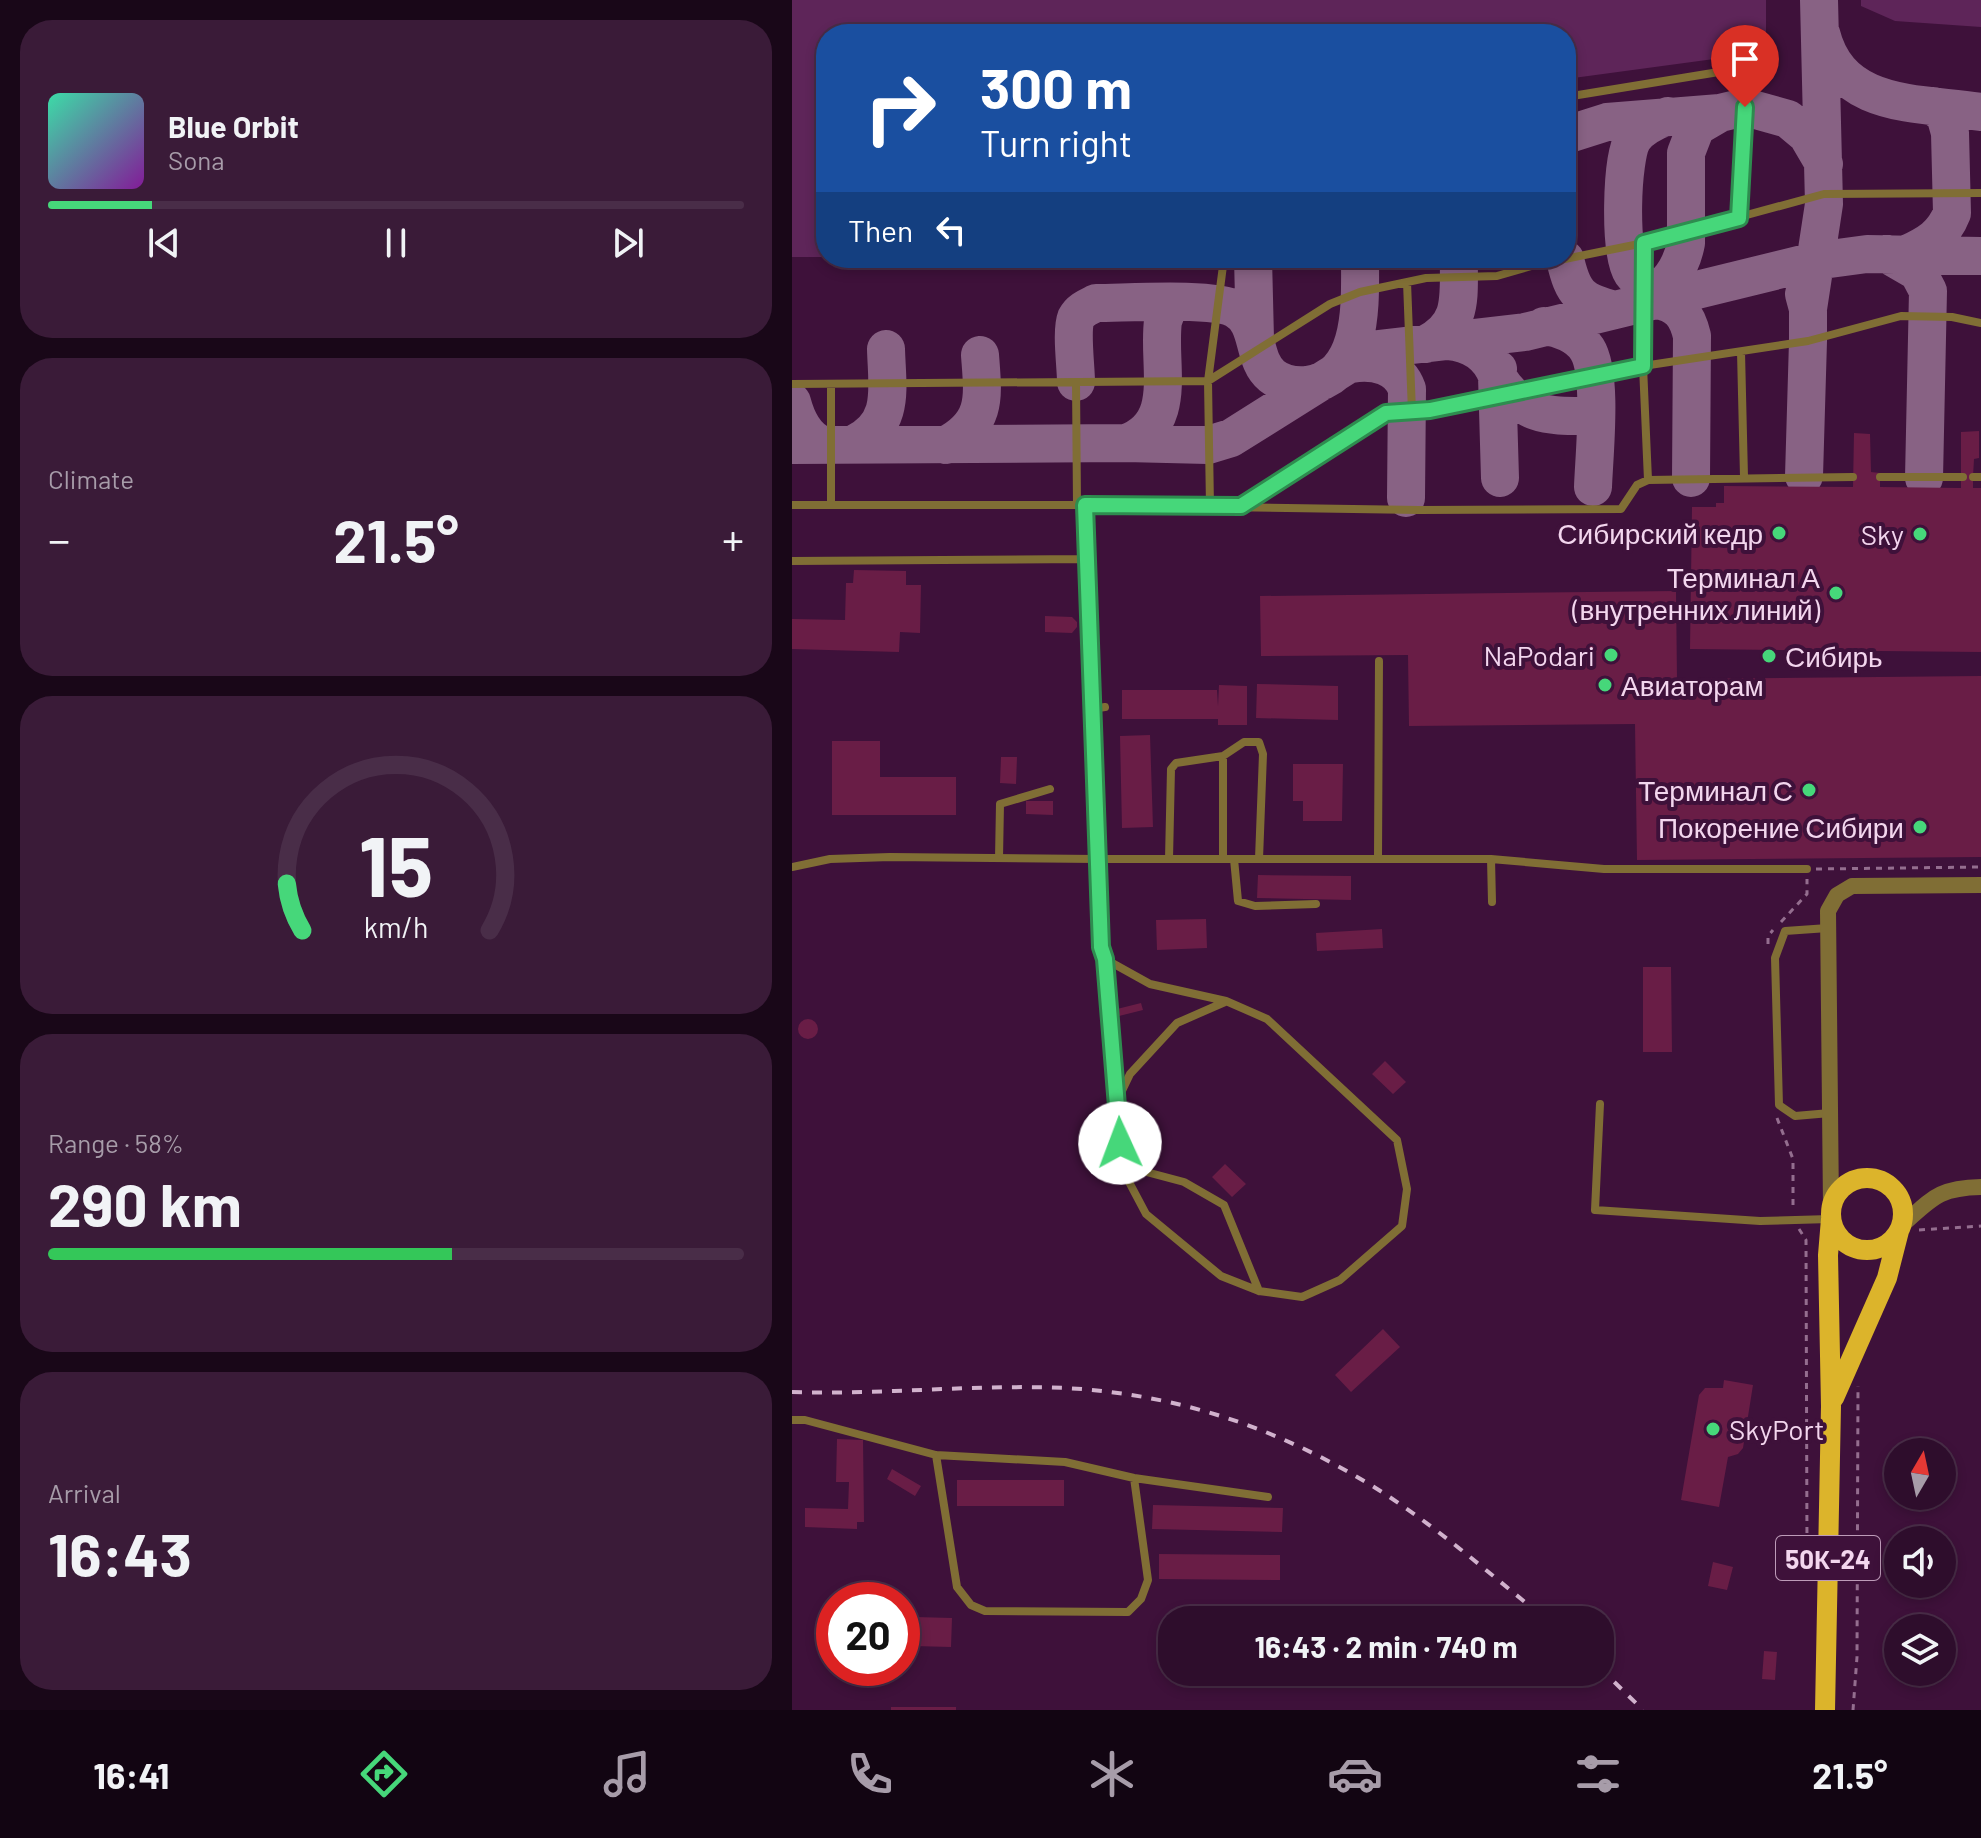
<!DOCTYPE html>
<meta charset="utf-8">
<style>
:root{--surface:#2e0d2c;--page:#3a1b38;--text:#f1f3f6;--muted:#a79ca9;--line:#492d48;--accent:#46d77a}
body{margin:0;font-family:Barlow,sans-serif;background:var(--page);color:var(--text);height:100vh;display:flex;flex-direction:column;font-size:30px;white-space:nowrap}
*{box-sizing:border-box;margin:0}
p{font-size:26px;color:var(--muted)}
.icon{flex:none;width:44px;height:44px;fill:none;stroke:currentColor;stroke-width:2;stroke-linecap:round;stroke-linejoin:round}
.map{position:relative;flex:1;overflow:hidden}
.panel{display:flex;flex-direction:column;gap:20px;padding:20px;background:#190718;width:792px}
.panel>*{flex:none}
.hud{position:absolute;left:24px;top:24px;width:760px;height:244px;border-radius:32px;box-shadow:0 4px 12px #0003,0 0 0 2px var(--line);background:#1a4fa0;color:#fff;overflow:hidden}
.needle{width:52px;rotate:9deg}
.tools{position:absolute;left:1092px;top:1438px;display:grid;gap:16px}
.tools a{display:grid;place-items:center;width:72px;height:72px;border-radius:50%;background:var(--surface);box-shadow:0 4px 12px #0003,0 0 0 2px var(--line);font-size:40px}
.speed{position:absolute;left:24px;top:1582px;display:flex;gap:16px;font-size:40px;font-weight:700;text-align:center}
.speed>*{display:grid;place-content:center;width:104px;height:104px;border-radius:50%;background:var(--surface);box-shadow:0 4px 12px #0003,0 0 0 2px var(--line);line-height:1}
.speed .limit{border:12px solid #d22;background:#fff;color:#111}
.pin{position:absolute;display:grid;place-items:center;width:68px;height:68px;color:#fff;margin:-82px -34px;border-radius:50% 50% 50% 0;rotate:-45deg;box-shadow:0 0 8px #0007}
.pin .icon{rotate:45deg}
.me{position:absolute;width:88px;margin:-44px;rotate:358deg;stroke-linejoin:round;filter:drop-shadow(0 0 6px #0008)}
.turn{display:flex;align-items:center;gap:28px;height:168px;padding:0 32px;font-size:36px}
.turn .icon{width:104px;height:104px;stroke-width:2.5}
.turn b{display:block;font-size:56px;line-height:68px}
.then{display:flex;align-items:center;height:76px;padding:0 32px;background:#0003;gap:16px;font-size:30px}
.big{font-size:60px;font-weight:700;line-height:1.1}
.panel .widget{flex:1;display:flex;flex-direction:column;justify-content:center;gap:12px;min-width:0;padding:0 28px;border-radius:32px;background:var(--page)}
.panel .dial{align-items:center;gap:0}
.dial svg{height:208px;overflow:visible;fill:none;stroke:var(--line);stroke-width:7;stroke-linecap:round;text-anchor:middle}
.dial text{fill:var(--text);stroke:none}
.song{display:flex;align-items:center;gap:24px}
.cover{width:96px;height:96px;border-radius:12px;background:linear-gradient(135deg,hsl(160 70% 55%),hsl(290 70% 35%))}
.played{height:8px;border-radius:4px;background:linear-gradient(90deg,var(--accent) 15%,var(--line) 15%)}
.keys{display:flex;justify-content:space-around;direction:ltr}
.heat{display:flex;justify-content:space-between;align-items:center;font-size:44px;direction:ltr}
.charge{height:12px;border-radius:6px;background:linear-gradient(90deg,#34c759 58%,var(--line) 0)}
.trip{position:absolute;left:366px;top:1606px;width:456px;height:80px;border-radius:32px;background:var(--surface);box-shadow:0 4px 12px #0003,0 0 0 2px var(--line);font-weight:700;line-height:80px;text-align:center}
.menu{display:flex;height:128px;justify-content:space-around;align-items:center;background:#120512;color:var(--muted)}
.menu .icon{width:56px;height:56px}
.menu .current{color:var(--accent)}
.menu b{font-size:36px;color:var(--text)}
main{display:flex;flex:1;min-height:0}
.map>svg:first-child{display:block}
</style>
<main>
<section class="panel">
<div class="widget">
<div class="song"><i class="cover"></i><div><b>Blue Orbit</b><p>Sona</p></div></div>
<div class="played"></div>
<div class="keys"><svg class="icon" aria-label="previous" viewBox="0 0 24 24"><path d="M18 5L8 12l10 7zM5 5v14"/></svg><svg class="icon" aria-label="pause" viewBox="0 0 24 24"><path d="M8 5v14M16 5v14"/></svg><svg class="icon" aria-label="next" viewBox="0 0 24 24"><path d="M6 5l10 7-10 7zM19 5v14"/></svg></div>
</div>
<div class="widget"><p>Climate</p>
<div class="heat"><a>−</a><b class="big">21.5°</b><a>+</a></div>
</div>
<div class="widget dial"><svg viewBox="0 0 100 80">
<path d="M14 69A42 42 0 1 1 86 69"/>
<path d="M14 69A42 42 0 0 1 8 51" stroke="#46d77a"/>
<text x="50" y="56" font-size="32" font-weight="700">15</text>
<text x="50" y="72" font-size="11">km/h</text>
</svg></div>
<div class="widget"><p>Range · 58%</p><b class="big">290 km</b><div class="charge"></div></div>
<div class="widget"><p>Arrival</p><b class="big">16:43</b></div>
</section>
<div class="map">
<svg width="1189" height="1710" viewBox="0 0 1189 1710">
<rect width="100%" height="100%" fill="#3e113a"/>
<path fill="#5e2559" d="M0 0H974V42L922 59 774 79V34H34V257H0Z
M1069 0H1189V27L1103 21 1069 6Z"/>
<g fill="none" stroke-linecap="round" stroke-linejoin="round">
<path stroke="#886284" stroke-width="38" d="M1029 33C1048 110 1126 102 1189 112
M876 116C863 121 849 127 841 139 829 158 827 254 840 273 851 289 870 293 889 294
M774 135 815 122 928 113 953 107 996 119 1015 135 1032 164
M1095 254 1126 272 1136 291 1132 478
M1115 254C1136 244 1151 236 1160 213L1158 133 1153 115 1141 106
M461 258 463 339
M773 259C781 294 788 301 823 310
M1012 294 1016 309V341L1012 476
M865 300C887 304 895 315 900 336L899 478
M852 302C875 286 889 270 894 243V153L904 127 928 113
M1016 309 1032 204 1027 0
M752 326C768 328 786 335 795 349 811 374 802 456 801 487
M656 341C679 343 697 354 705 376L708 478
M634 344C673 325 666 295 667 258
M559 364C582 360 607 366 615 389L614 498
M706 369 705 376C732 419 757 416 803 416
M284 382C284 367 279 331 284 318 288 310 296 307 304 303 334 303 421 297 443 309 469 323 459 359 480 376 490 384 503 386 515 385 573 377 568 302 568 258
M0 402C5 421 13 438 31 445
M334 443C388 424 365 365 371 321L375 310 382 303
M62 444C104 424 95 388 94 349
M0 445 334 443 416 445 439 438 573 354 586 349 733 332 1023 261 1075 254 1189 256
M154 445C196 423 191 396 188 355"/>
</g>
<path fill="#691d46" d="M1187 431V458L1182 459 1181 477V488H1189V652L898 649 900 507H924V503H932V486L1061 487 1062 433 1078 434 1079 472 1088 473V487L1169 488V432Z
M62 570 114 571V585H129L128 633 108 632 107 652 0 649V619L53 620 54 583H61Z
M884 591 885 679 1189 676V857L845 860 843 724 617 726 616 655 469 656 468 596Z
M253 616 280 617 285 622V627L280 633 253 632Z
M465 684 546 686V720L464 718Z
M427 685 455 686V725H426V719H330V690H425L426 706Z
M358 735 361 827 330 828 328 736Z
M40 741H88V777H164V815H40Z
M209 757H225L224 784 208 783Z
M501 764H551L550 821H511V801H501Z
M234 801H261V815L234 814Z
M466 875 559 876V900L465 898Z
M414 919 415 948 365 950 364 920Z
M590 929 591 948 525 951 524 933Z
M851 967H879L880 1052H851Z
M349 1003 351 1010 327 1016 325 1009Z
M6 1029a10 10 0 1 1 20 0a10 10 0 1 1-20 0Z
M593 1061 614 1082 601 1094 580 1074Z
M433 1164 454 1184 440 1197 420 1177Z
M591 1329 608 1347 559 1392 543 1375Z
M932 1380 961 1385 951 1448 946 1454 936 1457 927 1507 889 1500 907 1395 913 1388H931Z
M45 1439 71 1440 72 1522H65V1529L13 1527V1508L56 1509 57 1482H44Z
M100 1469 129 1486 123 1496 95 1479Z
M165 1480H272V1506H165Z
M361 1505 491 1508 490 1532 360 1529Z
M367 1554 488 1555V1580L367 1579Z
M921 1562 941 1567 935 1590 916 1586Z
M123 1617 160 1618 159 1647 122 1646Z
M972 1651 985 1652 983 1680 970 1679Z
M99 1707H164V1710H99Z"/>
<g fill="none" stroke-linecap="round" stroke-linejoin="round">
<path stroke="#946e8f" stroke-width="3" stroke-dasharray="6 6" stroke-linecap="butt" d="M1024 869 1189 867
M989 922 1015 894V879
M976 944V936L981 930
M985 1118 1001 1159V1211
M1007 1229 1014 1240 1015 1547
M1127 1230 1189 1226
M1061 1710 1065 1657 1066 1386"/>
<path stroke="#806e35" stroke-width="8" d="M774 97 945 69 951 70 953 107 947 218
M852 243 851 366 856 480
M615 282 620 412
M949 352 952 477
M284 382 285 505
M0 384 416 381 538 304 568 292 634 278 705 276 743 265 852 243 1032 194 1189 193
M1088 477H1171
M1181 477H1189
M0 505H293L627 510 829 509 845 485 856 480 1061 477
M39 505V384
M293 505 309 947 313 959 326 1099 328 1165 354 1214 429 1276 467 1291 510 1297 548 1280 610 1226 615 1189 605 1140 475 1019 434 1001 358 984 313 959
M450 506 594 413 638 410 851 366 1016 341 1109 316 1160 317 1189 323
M418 507 416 381 432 258
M0 561 295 559
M300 709 313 707
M207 858 208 804 258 789
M377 859 379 769 384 763 431 756
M431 859V756L452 742H467L471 754 467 859
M442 859 446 901 463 906 524 904
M586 859 587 661
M699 859 700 902
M0 867 38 859 98 857 305 859H699L812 869H1015
M1036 928 993 931 983 958 987 1105 1003 1116 1038 1113
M326 1099 338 1074 385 1023 433 1002
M808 1104 803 1210 968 1221 1038 1219
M328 1165 392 1182 432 1205 467 1291
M0 1420H13L144 1455 273 1462 342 1478 476 1497
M144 1455 165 1587 179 1605 193 1611 336 1612 349 1599 356 1580 342 1478"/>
<path stroke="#806e35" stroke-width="16" d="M1039 1207 1036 911 1045 895 1060 886 1189 885
M1109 1226C1140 1199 1145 1188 1189 1187"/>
<path stroke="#dcb42b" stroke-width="20" d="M1039 1214a36 36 0 1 1 72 0a36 36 0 1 1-72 0Z
M1042 1398 1095 1278 1107 1231
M1033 1710 1039 1406 1036 1255 1039 1219"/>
<path stroke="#d1b2cd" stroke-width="4" stroke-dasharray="10 10" stroke-linecap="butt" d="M0 1392C91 1395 183 1384 273 1388 386 1394 486 1428 582 1487 643 1525 699 1575 755 1620
M808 1668 851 1710"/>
</g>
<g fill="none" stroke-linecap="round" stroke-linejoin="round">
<defs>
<path id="route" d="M328 1143 313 959 309 947 293 505 449 506 594 413 638 410 851 366 852 243 947 218 953 107"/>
</defs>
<use href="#route" stroke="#2e8c4f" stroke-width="20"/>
<use href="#route" stroke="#46d77a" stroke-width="14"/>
</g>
<g fill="#46d77a" stroke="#3e113a" stroke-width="3">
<circle cx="987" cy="533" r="8"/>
<circle cx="1128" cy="534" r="8"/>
<circle cx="1044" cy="593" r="8"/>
<circle cx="819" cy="655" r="8"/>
<circle cx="977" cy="656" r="8"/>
<circle cx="813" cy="685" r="8"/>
<circle cx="1017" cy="790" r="8"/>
<circle cx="1128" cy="827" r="8"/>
<circle cx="921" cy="1429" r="8"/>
</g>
<g text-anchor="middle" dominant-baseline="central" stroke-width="8" stroke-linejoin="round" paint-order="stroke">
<rect fill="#3e113a" stroke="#bd9bb8" stroke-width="2" x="984" y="1536" width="104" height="44" rx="6"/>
<g font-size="26" font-weight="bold" fill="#f3d6ee">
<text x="1036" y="1558">50К-24</text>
</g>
<g font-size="28" fill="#f3d6ee" stroke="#3e113a" text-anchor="end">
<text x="971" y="533">Сибирский кедр</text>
<text x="1112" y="534">Sky</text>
<text x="1028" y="577">Терминал А<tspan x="1028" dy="32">(внутренних линий)</tspan></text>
<text x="803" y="655">NaPodari</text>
<text x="993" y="656" text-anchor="start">Сибирь</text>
<text x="829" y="685" text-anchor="start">Авиаторам</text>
<text x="1001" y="790">Терминал С</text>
<text x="1112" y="827">Покорение Сибири</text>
<text x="937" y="1429" text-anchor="start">SkyPort</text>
</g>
</g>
</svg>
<div class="tools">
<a><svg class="needle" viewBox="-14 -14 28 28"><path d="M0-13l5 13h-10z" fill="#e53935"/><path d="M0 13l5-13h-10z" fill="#a79ca9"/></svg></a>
<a><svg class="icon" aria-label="sound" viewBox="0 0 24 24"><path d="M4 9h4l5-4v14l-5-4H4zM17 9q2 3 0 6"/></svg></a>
<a><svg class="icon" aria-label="layers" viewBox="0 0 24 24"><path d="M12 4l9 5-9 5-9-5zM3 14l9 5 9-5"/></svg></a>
</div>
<div class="speed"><div class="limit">20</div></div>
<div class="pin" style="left:953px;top:107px;background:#d93025"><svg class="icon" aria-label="arrive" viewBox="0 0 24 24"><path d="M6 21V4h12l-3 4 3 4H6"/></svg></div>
<svg class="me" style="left:328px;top:1143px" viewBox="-20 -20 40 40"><circle r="19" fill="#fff"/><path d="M0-13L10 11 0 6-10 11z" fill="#46d77a"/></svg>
<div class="trip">16:43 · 2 min · 740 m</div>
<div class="hud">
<div class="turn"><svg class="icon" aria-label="right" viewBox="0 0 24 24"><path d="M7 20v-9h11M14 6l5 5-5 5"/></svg><div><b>300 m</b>Turn right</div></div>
<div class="then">Then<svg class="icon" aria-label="left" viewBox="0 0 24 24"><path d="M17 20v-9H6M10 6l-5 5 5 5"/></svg></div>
</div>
</div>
</main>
<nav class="menu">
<b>16:41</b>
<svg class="icon current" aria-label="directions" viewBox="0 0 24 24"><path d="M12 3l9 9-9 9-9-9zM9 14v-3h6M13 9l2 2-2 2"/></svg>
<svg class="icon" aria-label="music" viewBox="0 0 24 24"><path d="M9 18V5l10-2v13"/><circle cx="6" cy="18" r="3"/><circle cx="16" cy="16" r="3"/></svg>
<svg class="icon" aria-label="phone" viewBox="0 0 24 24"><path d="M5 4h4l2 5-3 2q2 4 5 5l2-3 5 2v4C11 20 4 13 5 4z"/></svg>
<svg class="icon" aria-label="climate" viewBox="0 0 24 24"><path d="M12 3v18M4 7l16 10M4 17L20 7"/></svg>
<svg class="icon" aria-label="car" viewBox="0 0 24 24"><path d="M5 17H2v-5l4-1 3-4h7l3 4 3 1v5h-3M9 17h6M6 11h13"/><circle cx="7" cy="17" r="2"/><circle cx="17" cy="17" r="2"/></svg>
<svg class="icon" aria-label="filters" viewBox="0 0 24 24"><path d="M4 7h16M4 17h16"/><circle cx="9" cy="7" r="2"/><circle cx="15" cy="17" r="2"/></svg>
<b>21.5°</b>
</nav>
